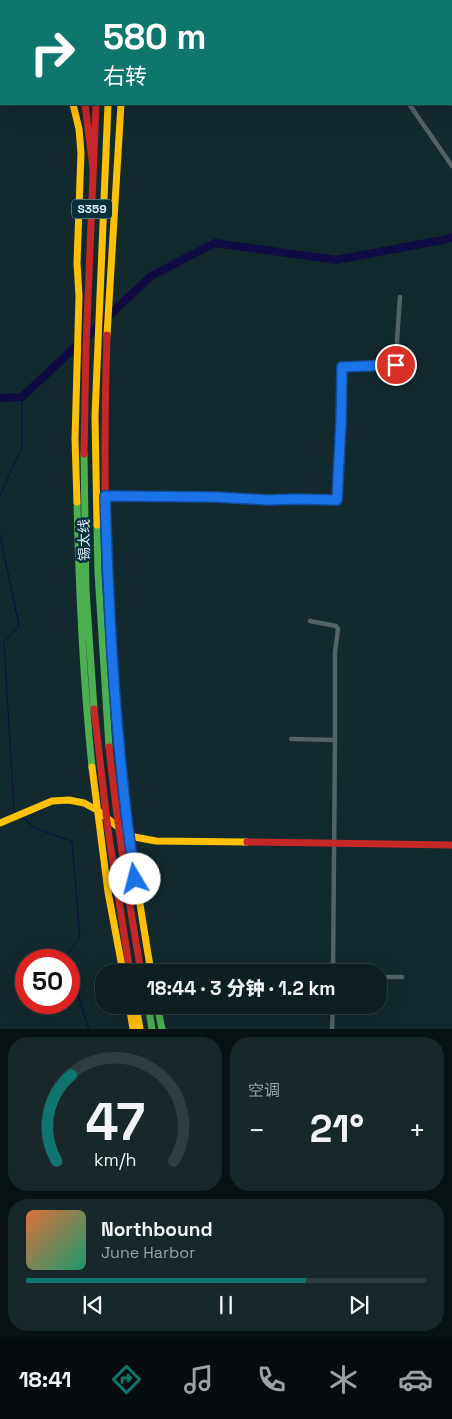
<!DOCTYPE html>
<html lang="zh">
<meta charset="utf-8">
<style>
:root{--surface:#0e1f22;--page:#17272a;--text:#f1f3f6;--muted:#9ba2a5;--line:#2e3d40;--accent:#0f766e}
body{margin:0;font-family:"Space Grotesk","Noto Sans SC",sans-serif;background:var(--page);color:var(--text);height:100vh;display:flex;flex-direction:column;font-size:19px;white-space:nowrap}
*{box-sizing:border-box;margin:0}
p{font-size:16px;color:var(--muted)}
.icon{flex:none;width:28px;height:28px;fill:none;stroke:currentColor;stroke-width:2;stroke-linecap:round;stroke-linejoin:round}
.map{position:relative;height:1029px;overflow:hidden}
.panel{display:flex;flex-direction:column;gap:8px;padding:8px;background:#081113;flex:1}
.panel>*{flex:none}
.hud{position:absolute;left:0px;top:0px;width:452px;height:105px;box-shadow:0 5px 20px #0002,0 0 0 1px var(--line);background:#0f766e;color:#fff;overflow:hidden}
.speed{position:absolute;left:15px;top:949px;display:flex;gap:10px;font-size:25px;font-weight:700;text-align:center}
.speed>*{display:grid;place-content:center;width:65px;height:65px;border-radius:50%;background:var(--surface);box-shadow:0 5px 20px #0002,0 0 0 1px var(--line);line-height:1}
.speed .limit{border:8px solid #d22;background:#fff;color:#111}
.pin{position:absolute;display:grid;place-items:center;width:42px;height:42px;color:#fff;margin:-21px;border:2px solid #fff;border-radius:50%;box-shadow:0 1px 5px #0007}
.me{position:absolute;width:55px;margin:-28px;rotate:352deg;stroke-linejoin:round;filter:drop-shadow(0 0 4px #0008)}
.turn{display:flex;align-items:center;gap:18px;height:105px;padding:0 20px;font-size:22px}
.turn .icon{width:65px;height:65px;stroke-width:2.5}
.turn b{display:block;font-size:35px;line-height:42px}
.big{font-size:38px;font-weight:800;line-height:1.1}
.panel .tile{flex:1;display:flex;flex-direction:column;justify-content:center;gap:8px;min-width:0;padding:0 18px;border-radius:20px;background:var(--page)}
.panel .dial{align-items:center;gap:0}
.dial svg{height:130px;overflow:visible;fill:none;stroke:var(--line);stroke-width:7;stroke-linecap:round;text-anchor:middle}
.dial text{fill:var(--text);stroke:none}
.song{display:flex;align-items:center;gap:15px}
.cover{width:60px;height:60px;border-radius:8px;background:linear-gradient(135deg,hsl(20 70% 55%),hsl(160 70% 35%))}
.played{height:5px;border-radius:2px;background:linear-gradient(90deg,var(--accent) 70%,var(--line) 70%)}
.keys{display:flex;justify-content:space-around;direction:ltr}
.heat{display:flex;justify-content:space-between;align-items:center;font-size:28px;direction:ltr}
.panel .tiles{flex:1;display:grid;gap:8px;grid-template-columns:1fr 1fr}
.tile:last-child{grid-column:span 2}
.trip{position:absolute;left:95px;top:964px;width:292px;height:50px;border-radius:20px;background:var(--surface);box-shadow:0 5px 20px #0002,0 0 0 1px var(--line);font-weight:800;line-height:50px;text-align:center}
.menu{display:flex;height:80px;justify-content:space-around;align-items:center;background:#060c0e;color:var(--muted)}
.menu .icon{width:35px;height:35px}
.menu .current{color:var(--accent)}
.menu b{font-size:22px;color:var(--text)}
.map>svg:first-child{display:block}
</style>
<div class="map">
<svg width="452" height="1029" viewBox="0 0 452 1029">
<rect width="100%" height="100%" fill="#12292e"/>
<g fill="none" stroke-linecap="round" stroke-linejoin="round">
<path stroke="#100b42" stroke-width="1" d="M0 495 22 448V397
M0 535 19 626 4 642 14 811 17 813
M22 817 34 828 72 841 80 937 65 958 66 960
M69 969 89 1029"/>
<path stroke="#100b42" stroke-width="8" d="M0 398 22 397 151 276 215 243 336 260 448 239 452 237"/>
<path stroke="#526267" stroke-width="4.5" d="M400 1V0
M409 104 452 166
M105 496 215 497 269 500 295 499 337 500 341 422 342 367 396 365 398 358 397 340 400 297
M291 739 335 740V652L338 629 336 626 310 621
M151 970 216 972
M333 972 335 740
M379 977H402
M332 1029 333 1005"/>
<path stroke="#4caf50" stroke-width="7" d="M101 0V1
M113 0V1
M440 0 442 1
M84 454 86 590 94 709
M77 502C79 591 83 679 92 767
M97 525 98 573 109 747
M148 1005 152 1029
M157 1005 162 1029"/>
<path stroke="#ffc107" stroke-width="7" d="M72 1 73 0
M73 104 79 129 81 153 77 263 79 296 75 439 77 502
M107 335 121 104
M97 525 95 416 108 104
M112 668C119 770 134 871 151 972
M92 767 108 892 123 972
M0 823 52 801 69 800 84 803 97 810 129 836 156 841 247 842
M129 1005 133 1029
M136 1005 140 1029"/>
<path stroke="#c62828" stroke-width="7" d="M44 0 45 1
M137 0V1
M123 1 124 0
M451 8 452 9
M85 104 93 168
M107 335C103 446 105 557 112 668
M84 454 86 347 96 104
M94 709 108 830 130 972
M109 747C117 822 128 897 141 972
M247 842 452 845"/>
</g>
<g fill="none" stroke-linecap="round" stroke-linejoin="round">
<defs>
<path id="route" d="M135 879C116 752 109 625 105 496L215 497 269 500 295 499 337 500 341 422 342 367 396 365"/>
</defs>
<use href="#route" stroke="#114b97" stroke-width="12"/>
<use href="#route" stroke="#1a73e8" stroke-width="9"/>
</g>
<g text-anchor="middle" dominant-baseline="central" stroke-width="5" stroke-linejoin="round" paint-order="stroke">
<rect fill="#05303b" stroke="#99b5be" stroke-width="1" x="72" y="199.5" width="40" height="19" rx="4"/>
<g font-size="12" font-weight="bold" fill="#d9eef6">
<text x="92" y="209">S359</text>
</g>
<g font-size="14" fill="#d9eef6" stroke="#05303b">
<text transform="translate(84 540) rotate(-91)">锡太线</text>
</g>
</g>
</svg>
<div class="speed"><div class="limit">50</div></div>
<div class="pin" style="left:396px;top:365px;background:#d93025"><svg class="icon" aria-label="arrive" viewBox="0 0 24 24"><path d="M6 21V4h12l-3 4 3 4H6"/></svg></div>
<svg class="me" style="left:135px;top:879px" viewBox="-20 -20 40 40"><circle r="19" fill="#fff"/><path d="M0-13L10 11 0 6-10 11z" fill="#1a73e8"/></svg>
<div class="trip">18:44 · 3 分钟 · 1.2 km</div>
<div class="hud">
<div class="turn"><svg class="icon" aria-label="right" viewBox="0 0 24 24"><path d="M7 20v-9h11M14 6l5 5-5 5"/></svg><div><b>580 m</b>右转</div></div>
</div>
</div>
<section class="panel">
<div class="tiles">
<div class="tile dial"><svg viewBox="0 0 100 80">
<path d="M14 69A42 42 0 1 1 86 69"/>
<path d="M14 69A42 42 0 0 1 23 16" stroke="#0f766e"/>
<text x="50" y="56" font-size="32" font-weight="700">47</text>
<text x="50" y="72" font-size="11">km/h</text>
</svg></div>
<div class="tile"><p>空调</p>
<div class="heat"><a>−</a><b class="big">21°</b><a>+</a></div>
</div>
<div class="tile">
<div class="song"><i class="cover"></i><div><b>Northbound</b><p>June Harbor</p></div></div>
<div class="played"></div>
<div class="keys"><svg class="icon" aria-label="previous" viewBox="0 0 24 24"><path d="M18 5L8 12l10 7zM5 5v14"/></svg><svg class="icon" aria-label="pause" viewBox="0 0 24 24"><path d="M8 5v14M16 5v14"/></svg><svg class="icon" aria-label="next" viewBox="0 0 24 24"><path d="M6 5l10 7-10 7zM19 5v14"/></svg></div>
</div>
</div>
</section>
<nav class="menu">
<b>18:41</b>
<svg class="icon current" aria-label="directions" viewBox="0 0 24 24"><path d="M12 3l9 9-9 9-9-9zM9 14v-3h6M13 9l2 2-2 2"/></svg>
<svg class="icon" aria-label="music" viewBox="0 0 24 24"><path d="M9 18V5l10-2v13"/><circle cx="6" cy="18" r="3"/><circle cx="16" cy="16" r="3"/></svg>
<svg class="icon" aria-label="phone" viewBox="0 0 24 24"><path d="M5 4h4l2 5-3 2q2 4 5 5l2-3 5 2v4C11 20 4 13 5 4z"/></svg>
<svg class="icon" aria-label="climate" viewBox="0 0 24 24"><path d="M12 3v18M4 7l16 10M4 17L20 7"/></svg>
<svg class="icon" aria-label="car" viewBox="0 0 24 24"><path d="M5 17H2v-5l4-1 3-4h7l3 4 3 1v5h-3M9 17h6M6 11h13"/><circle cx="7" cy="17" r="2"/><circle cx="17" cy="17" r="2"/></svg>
</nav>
